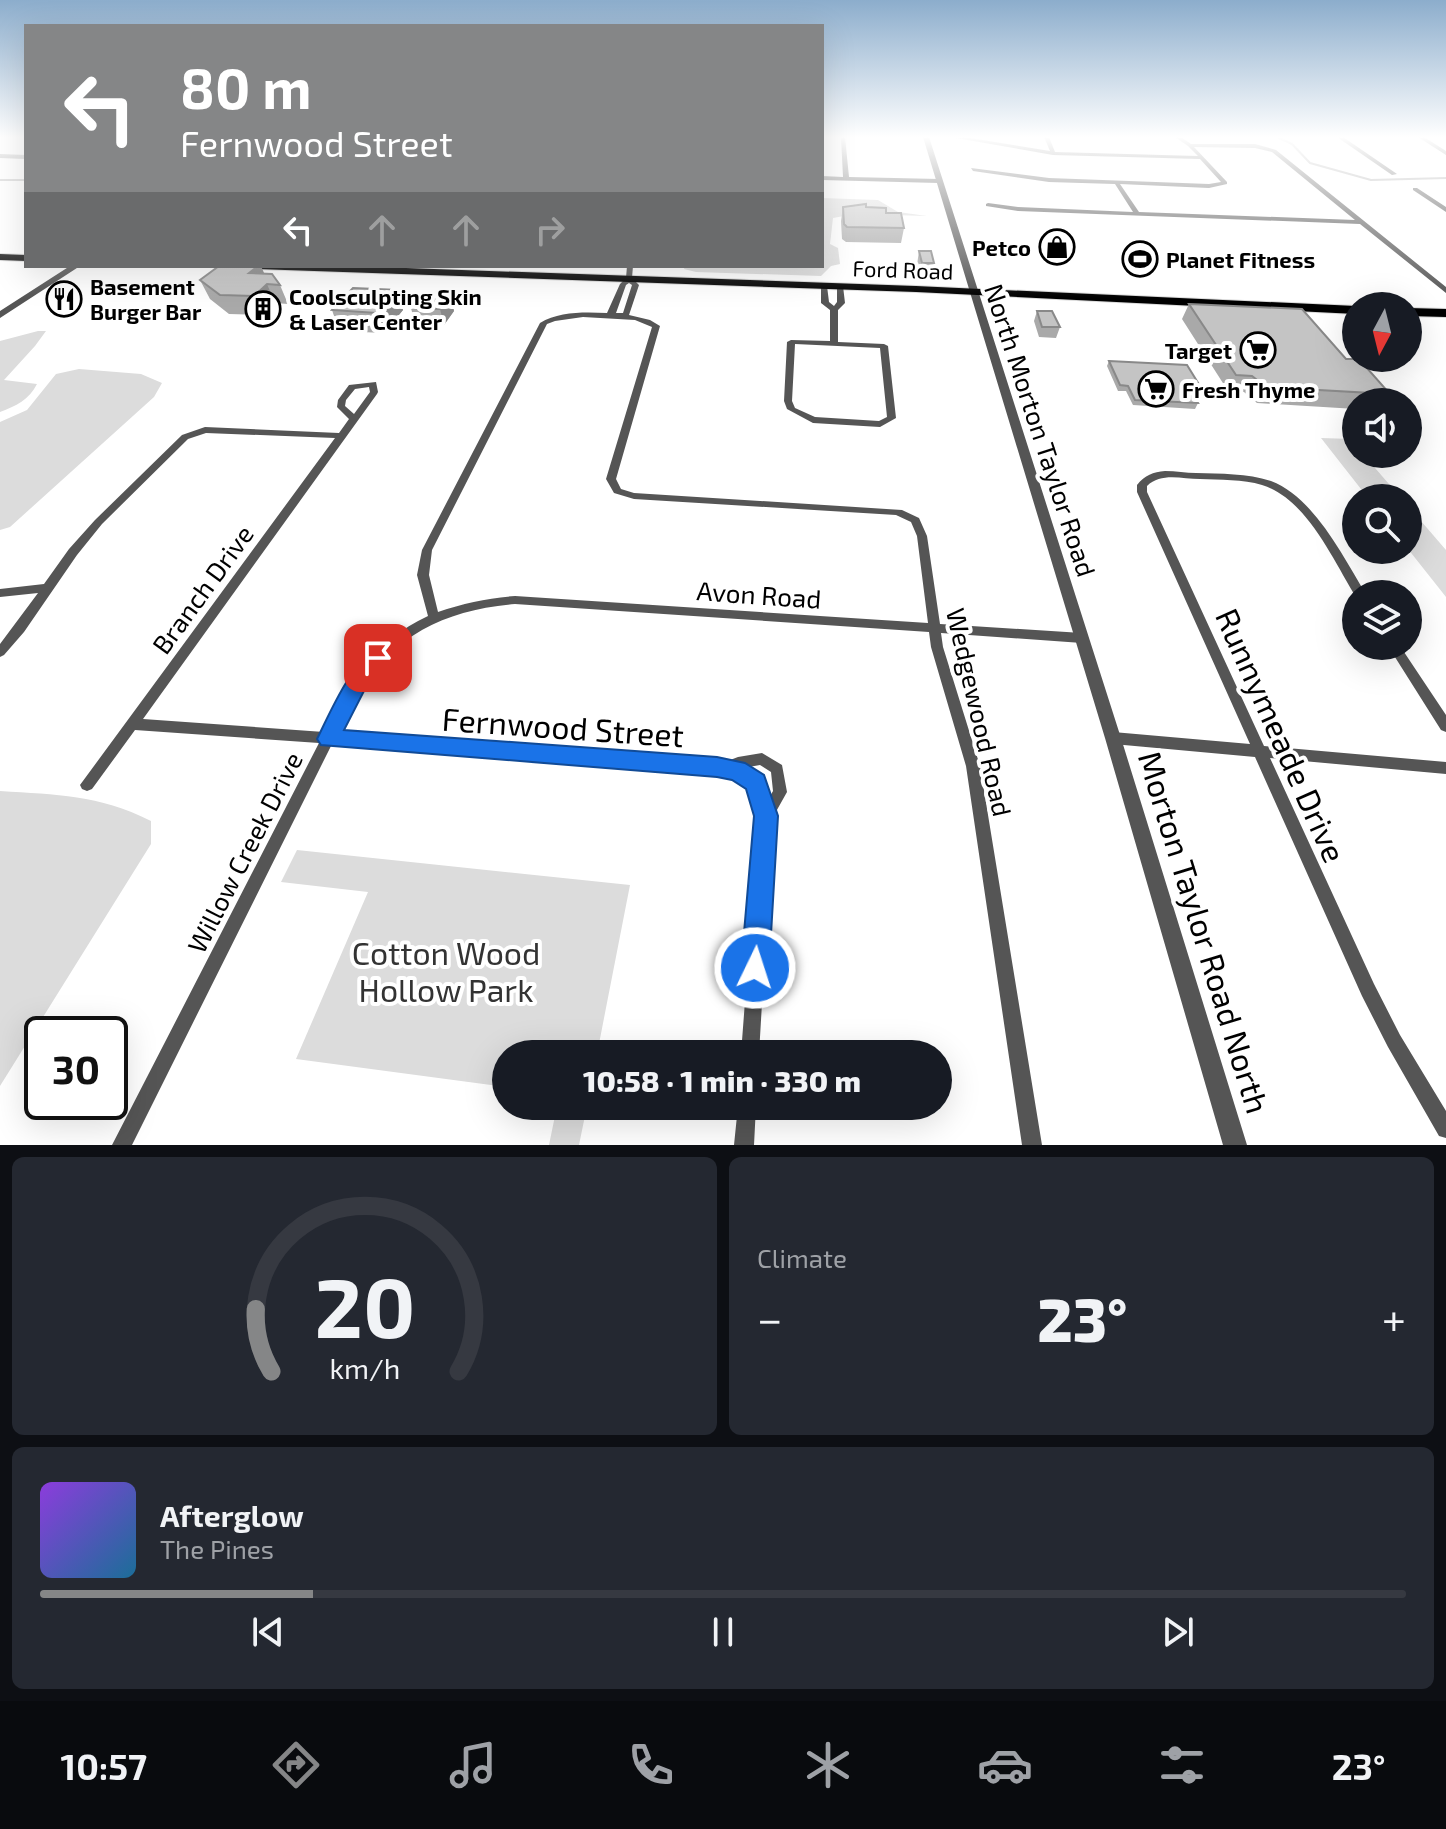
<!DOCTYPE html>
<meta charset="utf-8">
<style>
:root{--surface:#171b24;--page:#242831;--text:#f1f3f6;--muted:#9ea1a6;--line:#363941;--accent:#858687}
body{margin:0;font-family:"Exo 2",sans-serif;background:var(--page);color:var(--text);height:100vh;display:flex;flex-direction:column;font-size:30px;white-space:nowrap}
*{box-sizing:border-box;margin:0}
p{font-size:26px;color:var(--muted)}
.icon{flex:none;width:44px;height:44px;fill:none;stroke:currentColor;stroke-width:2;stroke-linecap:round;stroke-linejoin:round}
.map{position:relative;height:1145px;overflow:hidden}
.side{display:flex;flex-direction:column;gap:12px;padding:12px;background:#0d0f14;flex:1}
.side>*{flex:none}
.hud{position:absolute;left:24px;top:24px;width:800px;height:244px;border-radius:0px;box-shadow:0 8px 32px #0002;background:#858687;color:#fff;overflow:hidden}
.needle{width:52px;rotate:187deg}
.tools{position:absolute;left:1342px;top:292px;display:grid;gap:16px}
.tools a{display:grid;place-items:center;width:80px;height:80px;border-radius:50%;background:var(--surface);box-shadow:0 8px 32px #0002;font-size:40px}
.speed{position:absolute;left:24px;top:1016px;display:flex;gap:16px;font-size:40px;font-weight:700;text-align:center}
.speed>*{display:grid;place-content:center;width:104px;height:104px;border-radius:50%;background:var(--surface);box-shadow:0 8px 32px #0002;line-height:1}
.speed .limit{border:4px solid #111;border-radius:12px;background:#fff;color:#111}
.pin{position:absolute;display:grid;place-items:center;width:68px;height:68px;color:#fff;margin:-34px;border-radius:16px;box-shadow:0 4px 12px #0006}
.me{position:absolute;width:88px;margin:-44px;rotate:4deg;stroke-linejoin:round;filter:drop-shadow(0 0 6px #0008)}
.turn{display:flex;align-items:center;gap:28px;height:168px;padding:0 24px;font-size:36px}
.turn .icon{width:104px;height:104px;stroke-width:2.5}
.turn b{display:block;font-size:56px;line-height:68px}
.lanes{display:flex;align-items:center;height:76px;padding:0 24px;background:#0003;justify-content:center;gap:40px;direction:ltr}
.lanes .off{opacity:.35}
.big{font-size:60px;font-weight:800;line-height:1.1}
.side .tile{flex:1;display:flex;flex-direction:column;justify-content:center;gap:12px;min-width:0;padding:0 28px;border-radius:12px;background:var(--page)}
.side .dial{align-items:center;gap:0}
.dial svg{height:208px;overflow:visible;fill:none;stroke:var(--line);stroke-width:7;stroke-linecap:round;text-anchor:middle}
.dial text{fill:var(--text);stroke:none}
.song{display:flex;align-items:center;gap:24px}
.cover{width:96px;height:96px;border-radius:12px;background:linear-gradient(135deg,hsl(270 70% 55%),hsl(200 70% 35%))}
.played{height:8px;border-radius:4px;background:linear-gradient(90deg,var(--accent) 20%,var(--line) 20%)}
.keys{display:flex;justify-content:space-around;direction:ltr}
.heat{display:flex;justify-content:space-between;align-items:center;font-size:44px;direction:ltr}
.side .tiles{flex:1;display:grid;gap:12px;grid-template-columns:1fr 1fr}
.tile:last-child{grid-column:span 2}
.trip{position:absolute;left:492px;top:1040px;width:460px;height:80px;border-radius:40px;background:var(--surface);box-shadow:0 8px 32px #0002;font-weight:800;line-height:80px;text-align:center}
.tabs{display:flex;height:128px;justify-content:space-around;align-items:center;background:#090b0e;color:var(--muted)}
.tabs .icon{width:56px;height:56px}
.tabs .selected{color:var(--accent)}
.tabs b{font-size:36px;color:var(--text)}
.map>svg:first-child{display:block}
</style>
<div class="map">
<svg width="1446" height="1145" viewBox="0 0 1446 1145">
<rect width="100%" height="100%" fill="#fff"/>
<path fill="#dcdcdc" d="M822 198 878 200 898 212 927 216 855 214 833 218 830 244 838 248 840 264 831 266 821 276 696 272 684 269 685 266H822Z
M38 331H46L35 346 4 380 37 384C29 400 16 406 0 412V341Z
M79 369 141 374 162 383 154 397 10 527 0 530V422L27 410 56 374Z
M1321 438 1351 439 1356 446V454H1363L1401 498H1368Z
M1408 506 1446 550V597L1408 549Z
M0 791C58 795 97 794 151 821V844L0 1086Z
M297 850 630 885 597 1054H506V1087L296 1059 368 892 281 882Z
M557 1106H587L579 1145H549Z"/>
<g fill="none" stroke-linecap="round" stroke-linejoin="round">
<path stroke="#a3a3a3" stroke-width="2" d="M1277 137 1292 144 1310 163 1371 180 1446 178
M0 180H26"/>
<defs>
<path id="primary" d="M0 254 26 255V261L0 260Z
M251 266H351L916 286 1356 306V314L916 292 256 269Z
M1408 308 1446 309V317L1408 316Z"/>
</defs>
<use href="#primary" stroke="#dbdbdb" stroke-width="2"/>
<path fill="#555" fill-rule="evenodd" d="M841 137H845L849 177 939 179 942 181 939 183 822 180V176L843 177Z
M964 137 1050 151 1044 137H1049L1055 152 1198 156 1188 146 1175 137H1181L1191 144H1255L1276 150 1446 287V293L1360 224 1018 211 986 206V204L988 203 1018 207 1133 212 1115 184 1049 182 973 171 971 168 1049 178 1209 184 1221 182 1200 159 1053 155 956 138ZM1194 147 1255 148 1272 152 1355 220 1139 212 1120 184 1209 188 1227 184V182Z
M1337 137H1343L1397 174 1392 175Z
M1418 137H1424L1446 151V155Z
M0 154 26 155V159L0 158Z
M1413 188H1417L1446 207V212L1413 190Z
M627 266H633L632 278 639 285 629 315 650 320 660 326 616 479 621 489 634 493 902 510 919 518 927 536 940 624 1082 633 1086 635 1088 638 1086 641 1082 643 941 633 943 647 980 766 1042 1145H1022L966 766 931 647 929 632 515 604C446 610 395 634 357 694 350 706 344 720 337 733L725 762 738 757 762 753 782 765 787 792 773 817 759 1054H741L759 816C753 789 745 778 717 773L332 744 132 1145H112L319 743 135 730 92 789 87 791 82 789 80 785 335 438 206 433 188 439 102 524 77 555 24 632 4 655 0 657V644L38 593 0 597V589L44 584 69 549 95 520 182 435 205 427 339 433 349 419 337 407 338 400 349 385 376 382 378 392 377 394 143 719 324 732C351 681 373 642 428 616L417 575 422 550 540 323C559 311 586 312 607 313L620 284 626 278ZM629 283 632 285 623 313H616L626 285ZM583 317 635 320 652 327 606 479 614 493 634 499 896 515 911 522 917 536 928 623 515 596C488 598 464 603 438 612L429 575 432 550 547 324 555 321ZM369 387 370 392 354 414 345 406 346 400 355 389ZM760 765 771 772 773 791 769 798 757 777 743 768Z
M824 284 827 286 829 302 834 306 837 302V286L840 284 843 286 845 303 838 310V342L884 344 888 346 896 418 880 427 813 423 787 409 784 401 787 342 791 340 830 341V310L821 303V286ZM795 344 880 348 887 417 879 421 815 417 795 408 792 401Z
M1165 471C1176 471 1186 473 1196 473 1221 474 1247 473 1271 481 1314 497 1343 557 1366 594H1356V597C1333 560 1307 499 1262 485 1243 479 1220 480 1200 479 1182 479 1161 472 1147 486V492L1264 746 1446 762V774L1270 758 1374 984 1400 1035 1446 1111V1138L1439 1136 1388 1047 1362 996 1255 757 1113 744 1108 742 1106 738 1108 734 1113 732 1250 744 1137 492V485C1145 475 1153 472 1165 471Z
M1388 646H1400L1446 715V732L1441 730Z
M738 1106H756L754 1145H734Z"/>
<path fill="#555" fill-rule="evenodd" d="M923 137H929L1121 738 1247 1145H1223L1105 738Z
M70 266H80L0 318V311Z"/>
<use href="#primary" fill="#000" fill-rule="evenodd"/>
</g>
<path fill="#a9a9a9" d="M843 207 886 213 904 228 901 243 846 242 842 239 841 221Z
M919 251 934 263 931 278H919L917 265Z
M264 274 280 285 288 304 275 303 262 315 229 314 210 299 200 280Z
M397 290 403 310 384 333 339 331 332 310Z
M450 296 454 311 444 325 415 324 411 308Z
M1189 304 1346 359 1390 394 1384 402H1356V409L1257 403 1244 392 1228 391 1182 319Z
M1037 311 1060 327 1056 338 1039 337 1034 321Z
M1109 361 1200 386 1198 392 1191 391 1198 403 1195 409 1133 405 1126 391H1118L1107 366Z"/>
<path fill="#898989" d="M258 266H261L268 282 249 273Z
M267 284 275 303 262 315 254 296Z
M397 290 403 310 384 333 377 313Z
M450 296 454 311 444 325 440 309Z"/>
<path fill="#c4c4c4" stroke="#898989" stroke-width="2" d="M866 204V207L886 208V213H901L904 228 847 227 844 224 843 207Z
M919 251H931L934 263H922Z
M219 266H258L249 273 272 274 280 285 267 284 254 296 220 295 200 280Z
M353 288 397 290 377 313 332 310Z
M421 295 450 296 440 309 411 308Z
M1189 304 1302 309 1346 359H1359L1390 394 1266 387 1252 376 1236 375Z
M1037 311H1052L1060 327H1042Z
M1109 361 1187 365 1200 386H1187L1198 403 1135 400 1128 386 1120 385Z"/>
<linearGradient id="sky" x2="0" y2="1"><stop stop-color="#8cadcc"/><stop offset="0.46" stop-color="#fff"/><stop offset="1" stop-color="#fff" stop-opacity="0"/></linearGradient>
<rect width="1446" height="298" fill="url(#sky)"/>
<path fill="#1a73e8" stroke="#114b97" stroke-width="2" d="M378 650 385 652 388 658 368 683 344 730 717 757 745 763 764 775 778 816 769 968 765 977 755 981 745 977 741 968 754 816 746 789 732 780 717 777 321 745 317 739C329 715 353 658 378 650Z"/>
<defs>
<symbol id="shop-ring" viewBox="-11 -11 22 22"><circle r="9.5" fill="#fff" stroke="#000" stroke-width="1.5"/><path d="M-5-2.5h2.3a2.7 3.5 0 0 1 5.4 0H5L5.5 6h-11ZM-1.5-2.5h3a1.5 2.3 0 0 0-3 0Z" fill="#000"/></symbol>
<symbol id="stadium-ring" viewBox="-11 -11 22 22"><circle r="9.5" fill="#fff" stroke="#000" stroke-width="1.5"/><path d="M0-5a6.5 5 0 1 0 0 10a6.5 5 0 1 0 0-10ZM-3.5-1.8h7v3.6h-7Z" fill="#000"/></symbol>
<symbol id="restaurant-ring" viewBox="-11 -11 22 22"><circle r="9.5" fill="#fff" stroke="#000" stroke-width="1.5"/><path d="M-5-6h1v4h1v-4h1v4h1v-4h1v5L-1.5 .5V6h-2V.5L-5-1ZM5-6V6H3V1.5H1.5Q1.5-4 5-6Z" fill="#000"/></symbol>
<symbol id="building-ring" viewBox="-11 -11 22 22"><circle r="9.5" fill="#fff" stroke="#000" stroke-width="1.5"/><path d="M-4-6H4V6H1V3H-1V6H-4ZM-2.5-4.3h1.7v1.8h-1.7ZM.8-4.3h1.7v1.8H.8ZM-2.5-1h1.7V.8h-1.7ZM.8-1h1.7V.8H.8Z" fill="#000"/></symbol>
<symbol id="supermarket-ring" viewBox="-11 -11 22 22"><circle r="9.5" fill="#fff" stroke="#000" stroke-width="1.5"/><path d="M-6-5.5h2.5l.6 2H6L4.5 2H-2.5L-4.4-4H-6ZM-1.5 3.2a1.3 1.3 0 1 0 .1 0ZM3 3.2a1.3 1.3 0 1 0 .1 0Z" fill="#000"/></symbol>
</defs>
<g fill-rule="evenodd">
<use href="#shop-ring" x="1037" y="227" width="40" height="40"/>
<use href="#stadium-ring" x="1120" y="239" width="40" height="40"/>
<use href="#restaurant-ring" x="44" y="279" width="40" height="40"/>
<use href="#building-ring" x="243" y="289" width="40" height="40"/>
<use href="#supermarket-ring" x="1238" y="330" width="40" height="40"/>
<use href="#supermarket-ring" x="1136" y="369" width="40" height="40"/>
</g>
<g text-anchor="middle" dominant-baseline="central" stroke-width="8" stroke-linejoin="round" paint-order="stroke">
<g font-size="22" font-weight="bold" fill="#000" stroke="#fff" text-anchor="start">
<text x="1031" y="247" text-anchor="end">Petco</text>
<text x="1166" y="259">Planet Fitness</text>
<text x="90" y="286">Basement<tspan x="90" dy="25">Burger Bar</tspan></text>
<text x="289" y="296">Coolsculpting Skin<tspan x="289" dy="25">&amp; Laser Center</tspan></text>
<text x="1232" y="350" text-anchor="end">Target</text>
<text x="1182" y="389">Fresh Thyme</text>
</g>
<g font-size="22" fill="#000" stroke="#fff">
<text transform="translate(903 269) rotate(2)">Ford Road</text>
</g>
<g font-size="26" fill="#000" stroke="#fff">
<text transform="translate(1041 430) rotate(72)">North Morton Taylor Road</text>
<text transform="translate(202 589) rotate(-54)">Branch Drive</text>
<text transform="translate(759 594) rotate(4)">Avon Road</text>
<text transform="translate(980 712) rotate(77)">Wedgewood Road</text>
<text transform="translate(244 852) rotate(-63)">Willow Creek Drive</text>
</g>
<g font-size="32" fill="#000" stroke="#fff">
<text transform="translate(563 726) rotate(4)">Fernwood Street</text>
<text transform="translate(1282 735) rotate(66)">Runnymeade Drive</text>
<text transform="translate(1205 932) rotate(73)">Morton Taylor Road North</text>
</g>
<g font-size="32" fill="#333" stroke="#fff">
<text x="446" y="952">Cotton Wood<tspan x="446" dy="37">Hollow Park</tspan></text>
</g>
</g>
</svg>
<div class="tools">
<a><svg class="needle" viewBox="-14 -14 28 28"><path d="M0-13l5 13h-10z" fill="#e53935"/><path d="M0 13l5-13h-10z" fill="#9ea1a6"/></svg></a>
<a><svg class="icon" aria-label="sound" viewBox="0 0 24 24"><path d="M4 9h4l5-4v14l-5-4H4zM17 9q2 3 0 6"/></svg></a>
<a><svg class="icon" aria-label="search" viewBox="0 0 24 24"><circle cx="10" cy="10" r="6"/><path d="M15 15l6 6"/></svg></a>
<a><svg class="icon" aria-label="layers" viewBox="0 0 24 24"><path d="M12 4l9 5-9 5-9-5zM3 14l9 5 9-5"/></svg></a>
</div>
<div class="speed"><div class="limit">30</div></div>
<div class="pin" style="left:378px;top:658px;background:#d93025"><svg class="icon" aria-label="arrive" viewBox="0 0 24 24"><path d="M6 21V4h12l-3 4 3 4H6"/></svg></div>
<svg class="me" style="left:755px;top:968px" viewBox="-20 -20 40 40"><circle r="17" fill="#1a73e8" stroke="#fff" stroke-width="3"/><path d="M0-11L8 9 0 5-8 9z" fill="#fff"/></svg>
<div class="trip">10:58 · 1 min · 330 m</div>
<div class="hud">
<div class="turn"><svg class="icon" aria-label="left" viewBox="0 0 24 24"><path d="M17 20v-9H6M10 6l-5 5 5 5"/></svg><div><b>80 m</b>Fernwood Street</div></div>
<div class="lanes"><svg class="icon" aria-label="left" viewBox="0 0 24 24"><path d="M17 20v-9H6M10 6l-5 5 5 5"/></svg><svg class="icon off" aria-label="ahead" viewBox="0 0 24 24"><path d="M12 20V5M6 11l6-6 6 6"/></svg><svg class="icon off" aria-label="ahead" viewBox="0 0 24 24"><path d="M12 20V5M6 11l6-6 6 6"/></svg><svg class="icon off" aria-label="right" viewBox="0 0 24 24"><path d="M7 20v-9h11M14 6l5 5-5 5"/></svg></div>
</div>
</div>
<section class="side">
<div class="tiles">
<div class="tile dial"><svg viewBox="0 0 100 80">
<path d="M14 69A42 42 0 1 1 86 69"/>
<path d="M14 69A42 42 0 0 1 8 45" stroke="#858687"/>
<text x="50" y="56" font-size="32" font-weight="700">20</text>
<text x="50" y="72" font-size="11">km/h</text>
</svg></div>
<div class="tile"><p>Climate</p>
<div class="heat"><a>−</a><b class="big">23°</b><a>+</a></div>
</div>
<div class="tile">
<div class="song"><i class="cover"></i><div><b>Afterglow</b><p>The Pines</p></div></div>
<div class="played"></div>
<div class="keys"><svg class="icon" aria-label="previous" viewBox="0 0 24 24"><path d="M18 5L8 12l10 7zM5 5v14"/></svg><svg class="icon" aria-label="pause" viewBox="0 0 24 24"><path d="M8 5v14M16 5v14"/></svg><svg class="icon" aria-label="next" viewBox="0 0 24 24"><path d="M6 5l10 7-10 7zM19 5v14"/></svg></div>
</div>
</div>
</section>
<nav class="tabs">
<b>10:57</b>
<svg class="icon selected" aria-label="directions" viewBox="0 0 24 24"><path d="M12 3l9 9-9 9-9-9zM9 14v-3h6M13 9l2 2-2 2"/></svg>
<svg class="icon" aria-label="music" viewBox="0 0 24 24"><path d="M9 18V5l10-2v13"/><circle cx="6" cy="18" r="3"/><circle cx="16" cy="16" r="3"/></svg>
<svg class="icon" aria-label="phone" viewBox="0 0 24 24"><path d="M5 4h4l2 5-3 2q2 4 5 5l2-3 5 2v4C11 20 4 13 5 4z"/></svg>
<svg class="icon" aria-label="climate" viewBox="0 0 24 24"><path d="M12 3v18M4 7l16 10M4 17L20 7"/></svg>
<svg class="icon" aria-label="car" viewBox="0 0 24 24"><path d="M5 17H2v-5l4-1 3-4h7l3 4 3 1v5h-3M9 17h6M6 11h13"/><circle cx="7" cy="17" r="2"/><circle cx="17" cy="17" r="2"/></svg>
<svg class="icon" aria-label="filters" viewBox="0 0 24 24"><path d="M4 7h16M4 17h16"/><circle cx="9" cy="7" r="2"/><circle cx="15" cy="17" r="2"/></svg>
<b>23°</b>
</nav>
